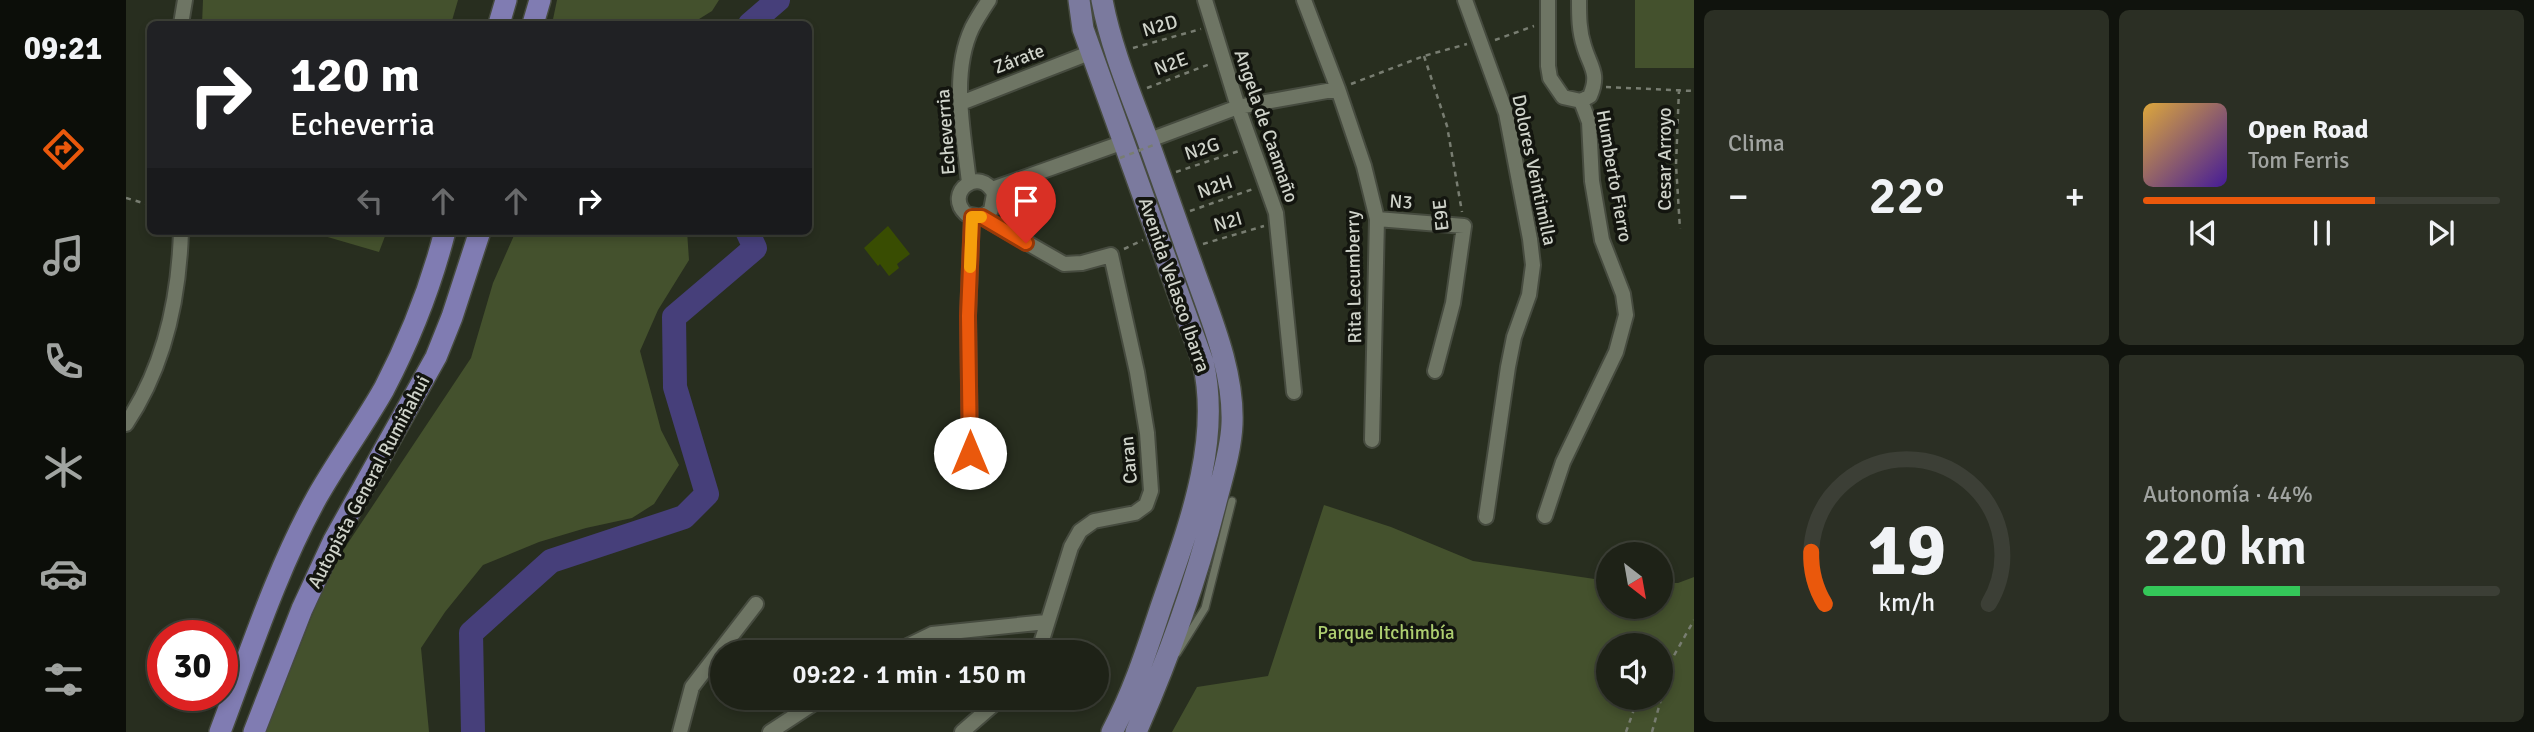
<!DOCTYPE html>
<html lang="es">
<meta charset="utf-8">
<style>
:root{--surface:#1e2217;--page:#2b2f24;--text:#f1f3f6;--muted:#a1a4a1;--line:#3c3f36;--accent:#ea580c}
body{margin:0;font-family:Signika,sans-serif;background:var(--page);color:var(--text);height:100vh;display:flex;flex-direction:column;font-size:26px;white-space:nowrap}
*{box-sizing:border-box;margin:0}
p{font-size:23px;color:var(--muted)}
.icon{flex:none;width:38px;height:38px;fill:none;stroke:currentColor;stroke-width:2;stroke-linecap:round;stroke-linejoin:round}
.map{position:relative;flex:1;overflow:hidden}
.panel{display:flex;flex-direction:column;gap:10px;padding:10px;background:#10130d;width:840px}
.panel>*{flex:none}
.top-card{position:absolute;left:21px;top:21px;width:665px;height:214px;border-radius:10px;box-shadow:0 4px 10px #0003,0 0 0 2px var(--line);background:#202124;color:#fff;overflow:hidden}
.needle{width:46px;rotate:149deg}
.tools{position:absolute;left:1470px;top:542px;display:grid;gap:14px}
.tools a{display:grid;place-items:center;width:77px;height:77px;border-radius:50%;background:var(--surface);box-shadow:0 4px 10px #0003,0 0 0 2px var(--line);font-size:35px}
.speed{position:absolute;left:21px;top:620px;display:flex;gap:14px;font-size:35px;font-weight:700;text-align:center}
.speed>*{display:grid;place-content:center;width:91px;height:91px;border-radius:50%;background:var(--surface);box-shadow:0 4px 10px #0003,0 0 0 2px var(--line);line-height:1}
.speed .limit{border:10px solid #d22;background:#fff;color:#111}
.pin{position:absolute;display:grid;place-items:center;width:60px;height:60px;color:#fff;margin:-72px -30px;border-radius:50% 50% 50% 0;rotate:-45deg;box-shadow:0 0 7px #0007}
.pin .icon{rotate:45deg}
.me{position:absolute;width:77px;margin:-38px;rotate:0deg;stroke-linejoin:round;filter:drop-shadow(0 0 5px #0008)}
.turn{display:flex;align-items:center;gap:24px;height:147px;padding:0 28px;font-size:32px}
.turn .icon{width:91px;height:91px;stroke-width:2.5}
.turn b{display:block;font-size:49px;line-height:60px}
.lanes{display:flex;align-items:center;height:66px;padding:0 28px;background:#0003;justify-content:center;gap:35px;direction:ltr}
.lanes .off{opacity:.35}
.big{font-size:52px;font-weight:600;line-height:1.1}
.panel .widget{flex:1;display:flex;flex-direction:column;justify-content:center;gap:10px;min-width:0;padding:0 24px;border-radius:10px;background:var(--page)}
.panel .dial{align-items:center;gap:0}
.dial svg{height:182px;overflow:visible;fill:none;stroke:var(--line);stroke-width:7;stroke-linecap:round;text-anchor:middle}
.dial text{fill:var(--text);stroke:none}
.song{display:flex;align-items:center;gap:21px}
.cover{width:84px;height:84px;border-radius:10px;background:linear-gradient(135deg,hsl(40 70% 55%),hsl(260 70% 35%))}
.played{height:7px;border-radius:4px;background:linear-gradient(90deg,var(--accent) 65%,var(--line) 65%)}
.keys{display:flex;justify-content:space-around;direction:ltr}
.heat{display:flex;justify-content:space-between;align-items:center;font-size:38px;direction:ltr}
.charge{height:10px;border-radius:5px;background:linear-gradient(90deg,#34c759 44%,var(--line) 0)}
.panel .tiles{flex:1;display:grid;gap:10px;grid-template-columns:repeat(2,1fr)}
.trip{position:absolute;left:584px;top:640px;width:399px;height:70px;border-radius:35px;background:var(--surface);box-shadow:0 4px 10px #0003,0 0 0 2px var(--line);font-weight:600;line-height:70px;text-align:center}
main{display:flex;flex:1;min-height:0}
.dock{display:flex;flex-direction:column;width:126px;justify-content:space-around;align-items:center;background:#0c0e09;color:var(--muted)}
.dock .icon{width:49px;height:49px}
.dock .active{color:var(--accent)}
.dock b{font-size:32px;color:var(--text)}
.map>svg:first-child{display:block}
</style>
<main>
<nav class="dock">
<b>09:21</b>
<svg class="icon active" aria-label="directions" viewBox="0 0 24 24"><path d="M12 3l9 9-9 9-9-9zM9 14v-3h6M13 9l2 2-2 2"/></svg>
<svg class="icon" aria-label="music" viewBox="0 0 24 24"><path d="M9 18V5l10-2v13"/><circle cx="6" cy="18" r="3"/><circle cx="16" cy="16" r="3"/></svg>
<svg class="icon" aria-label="phone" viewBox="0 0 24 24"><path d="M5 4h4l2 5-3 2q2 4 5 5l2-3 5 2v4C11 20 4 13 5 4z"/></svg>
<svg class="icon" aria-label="climate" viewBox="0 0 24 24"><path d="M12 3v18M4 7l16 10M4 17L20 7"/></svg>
<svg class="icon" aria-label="car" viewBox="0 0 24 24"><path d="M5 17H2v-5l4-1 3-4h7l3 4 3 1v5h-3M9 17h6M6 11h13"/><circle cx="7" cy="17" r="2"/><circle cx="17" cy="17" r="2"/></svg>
<svg class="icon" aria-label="filters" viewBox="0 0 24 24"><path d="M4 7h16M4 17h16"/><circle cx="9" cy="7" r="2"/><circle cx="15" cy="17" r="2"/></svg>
</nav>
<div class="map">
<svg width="1568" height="732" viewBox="0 0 1568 732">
<rect width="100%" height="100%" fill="#282e1f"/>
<path fill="#44512d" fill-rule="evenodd" d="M77 0H332L325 24H76Z
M431 0H593L586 11 565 24H426Z
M1509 0H1568V68H1509Z
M181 231H261L253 252Z
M390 231H561L563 260 532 310 514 351 535 430 553 465 528 504 506 518 460 528 413 542 357 565 319 612 295 648 303 732H140L204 570 345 358 367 283Z
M1198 505 1265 527 1347 561 1482 581V607H1535V583H1552L1568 577V732H1046L1071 687 1142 676ZM1482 646H1535V698H1482Z"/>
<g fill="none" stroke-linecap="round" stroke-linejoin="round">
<path stroke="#463f7a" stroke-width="24" d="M624 24 652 0
M347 732 345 633 425 561 558 517 581 494 549 387 548 317 629 248 621 231"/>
</g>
<path fill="#394d02" d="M762 226 784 254 771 264 773 268 763 276 754 264 752 266 738 248Z"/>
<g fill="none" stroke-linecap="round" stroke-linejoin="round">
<defs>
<path id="service" d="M1051 653 1079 608 1106 501"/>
<path id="minor" d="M1079 0 1112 107 1150 213 1168 392
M1178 0 1212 89 1238 166 1251 219 1246 440
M1339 0 1380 113 1404 239 1407 265 1403 295 1388 337 1382 367 1360 517
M1422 0V66L1424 78 1437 97 1455 101
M1453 0C1453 16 1453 31 1458 46 1464 67 1474 73 1464 96L1455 101
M55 24 59 0
M835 103 966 52
M1021 141 1112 107 1212 89
M843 183C838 134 824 75 846 28 851 18 857 9 863 0
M866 189 998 142
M856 217 865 210 868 194C855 165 817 192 840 214L856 217 938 264 956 263 985 255 1011 372 1021 433 1025 491 1020 505 1009 513 968 521 954 531 945 547 912 653
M1251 219 1338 226 1327 303 1309 371
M0 424C39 366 53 299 55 231
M844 453 842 316 846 217
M1419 516 1437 462 1490 352 1500 315 1497 294 1476 240 1466 181 1463 122 1455 101
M767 653 806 634 920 622
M554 732 566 687 630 604
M644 732 696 698
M836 732 875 698"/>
<path id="primary" d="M953 0 957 29 1077 362C1096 443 1061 531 1035 607 1020 652 1008 690 986 732
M976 0C985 48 1005 95 1022 141 1038 186 1054 231 1070 276 1087 323 1108 374 1106 424 1105 450 1096 478 1090 502 1070 582 1043 657 1010 732"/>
<path id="trunk" d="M373 24 380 0
M407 24 414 0
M94 732C124 653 150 571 191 497 212 460 237 426 258 389 284 339 305 286 319 231
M128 732 176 609 208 540 310 357 326 317 354 231"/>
</defs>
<use href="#service" stroke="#464b3f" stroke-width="10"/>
<use href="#minor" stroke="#464b3f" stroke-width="18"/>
<use href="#primary" stroke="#464b3f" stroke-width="24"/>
<use href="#trunk" stroke="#464b3f" stroke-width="24"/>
<path stroke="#787d71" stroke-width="2.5" stroke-dasharray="5 5" stroke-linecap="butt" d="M1369 40 1408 26
M1007 48 1075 29
M1298 56 1321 126 1336 212
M1225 84 1298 56 1341 44
M1480 87 1568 91
M1021 88 1084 64
M1553 89 1550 165 1554 229
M1050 172 1113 151
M0 198 24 205
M1064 211 1127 189
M1077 244 1138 226
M998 249 1017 240
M1535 666 1546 659
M1500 732 1512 698
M1526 732 1546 659 1568 620"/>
<use href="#service" stroke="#6e7564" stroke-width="7"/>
<use href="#minor" stroke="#6e7564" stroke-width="14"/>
<use href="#primary" stroke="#7b7a9e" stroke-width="21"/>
<use href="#trunk" stroke="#807cb2" stroke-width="21"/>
<path stroke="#787d71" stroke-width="2.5" stroke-dasharray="5 5" stroke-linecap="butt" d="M994 158 1030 144"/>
</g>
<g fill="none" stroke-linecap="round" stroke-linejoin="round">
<defs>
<path id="route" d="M844 453 842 316 846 217H856L900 243"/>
</defs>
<use href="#route" stroke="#983908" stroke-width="18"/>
<use href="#route" stroke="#ea580c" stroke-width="12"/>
<path stroke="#f59e0b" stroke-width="12" d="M844 267 846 217H855"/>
</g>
<g text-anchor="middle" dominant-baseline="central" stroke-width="7" stroke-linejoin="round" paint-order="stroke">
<g font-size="19" fill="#cfd3ca" stroke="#13150f">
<text transform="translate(1034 26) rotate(-16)">N2D</text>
<text transform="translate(893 59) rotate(-21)">Zárate</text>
<text transform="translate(1045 64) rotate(-20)">N2E</text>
<text transform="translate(1140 126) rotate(71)">Angela de Caamaño</text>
<text transform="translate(820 132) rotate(-94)">Echeverria</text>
<text transform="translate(1076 149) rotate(-18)">N2G</text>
<text transform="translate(1539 159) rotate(-90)">Cesar Arroyo</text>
<text transform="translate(1408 170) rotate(78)">Dolores Veintimilla</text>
<text transform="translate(1488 176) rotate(80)">Humberto Fierro</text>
<text transform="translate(1089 187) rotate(-19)">N2H</text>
<text transform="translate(1275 202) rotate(4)">N3</text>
<text transform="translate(1315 215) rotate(-96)">E9E</text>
<text transform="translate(1102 222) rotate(-16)">N2I</text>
<text transform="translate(1228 277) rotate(-91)">Rita Lecumberry</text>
<text transform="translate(1048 285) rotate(71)">Avenida Velasco Ibarra</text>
<text transform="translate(1003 460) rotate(-95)">Caran</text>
<text transform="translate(243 482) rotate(-62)">Autopista General Rumiñahui</text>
</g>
<g font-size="19" fill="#adce70" stroke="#13150f">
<text x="1260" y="633">Parque Itchimbía</text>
</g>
</g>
</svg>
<div class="tools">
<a><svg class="needle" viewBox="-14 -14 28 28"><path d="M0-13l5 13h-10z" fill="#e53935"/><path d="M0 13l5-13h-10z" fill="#a1a4a1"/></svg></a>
<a><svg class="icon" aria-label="sound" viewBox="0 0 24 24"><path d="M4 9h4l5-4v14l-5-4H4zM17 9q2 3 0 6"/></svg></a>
</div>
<div class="speed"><div class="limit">30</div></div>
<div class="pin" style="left:900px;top:243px;background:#d93025"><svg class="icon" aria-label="arrive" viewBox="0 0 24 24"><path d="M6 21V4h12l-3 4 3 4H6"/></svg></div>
<svg class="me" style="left:844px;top:453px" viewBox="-20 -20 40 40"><circle r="19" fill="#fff"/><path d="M0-13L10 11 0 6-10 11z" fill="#ea580c"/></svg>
<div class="trip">09:22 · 1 min · 150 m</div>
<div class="top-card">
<div class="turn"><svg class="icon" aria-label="right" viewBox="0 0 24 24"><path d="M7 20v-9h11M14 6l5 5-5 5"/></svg><div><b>120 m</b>Echeverria</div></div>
<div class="lanes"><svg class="icon off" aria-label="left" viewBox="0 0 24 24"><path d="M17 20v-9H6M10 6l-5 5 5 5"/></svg><svg class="icon off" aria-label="ahead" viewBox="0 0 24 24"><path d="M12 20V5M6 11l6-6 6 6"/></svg><svg class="icon off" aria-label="ahead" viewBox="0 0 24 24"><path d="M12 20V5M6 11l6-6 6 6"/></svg><svg class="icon" aria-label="right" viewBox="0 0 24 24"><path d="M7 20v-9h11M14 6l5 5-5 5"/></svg></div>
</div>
</div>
<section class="panel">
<div class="tiles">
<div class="widget"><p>Clima</p>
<div class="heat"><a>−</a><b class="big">22°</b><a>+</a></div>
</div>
<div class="widget">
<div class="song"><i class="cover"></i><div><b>Open Road</b><p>Tom Ferris</p></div></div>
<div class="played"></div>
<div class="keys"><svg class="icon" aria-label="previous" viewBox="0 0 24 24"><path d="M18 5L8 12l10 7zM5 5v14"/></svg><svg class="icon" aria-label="pause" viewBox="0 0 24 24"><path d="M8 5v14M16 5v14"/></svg><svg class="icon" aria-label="next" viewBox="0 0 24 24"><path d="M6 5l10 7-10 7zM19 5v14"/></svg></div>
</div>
<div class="widget dial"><svg viewBox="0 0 100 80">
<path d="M14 69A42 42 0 1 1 86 69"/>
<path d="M14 69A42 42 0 0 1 8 46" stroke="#ea580c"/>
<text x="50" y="56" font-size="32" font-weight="700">19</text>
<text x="50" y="72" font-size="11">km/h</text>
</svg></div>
<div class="widget"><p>Autonomía · 44%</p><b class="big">220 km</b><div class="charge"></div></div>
</div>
</section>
</main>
